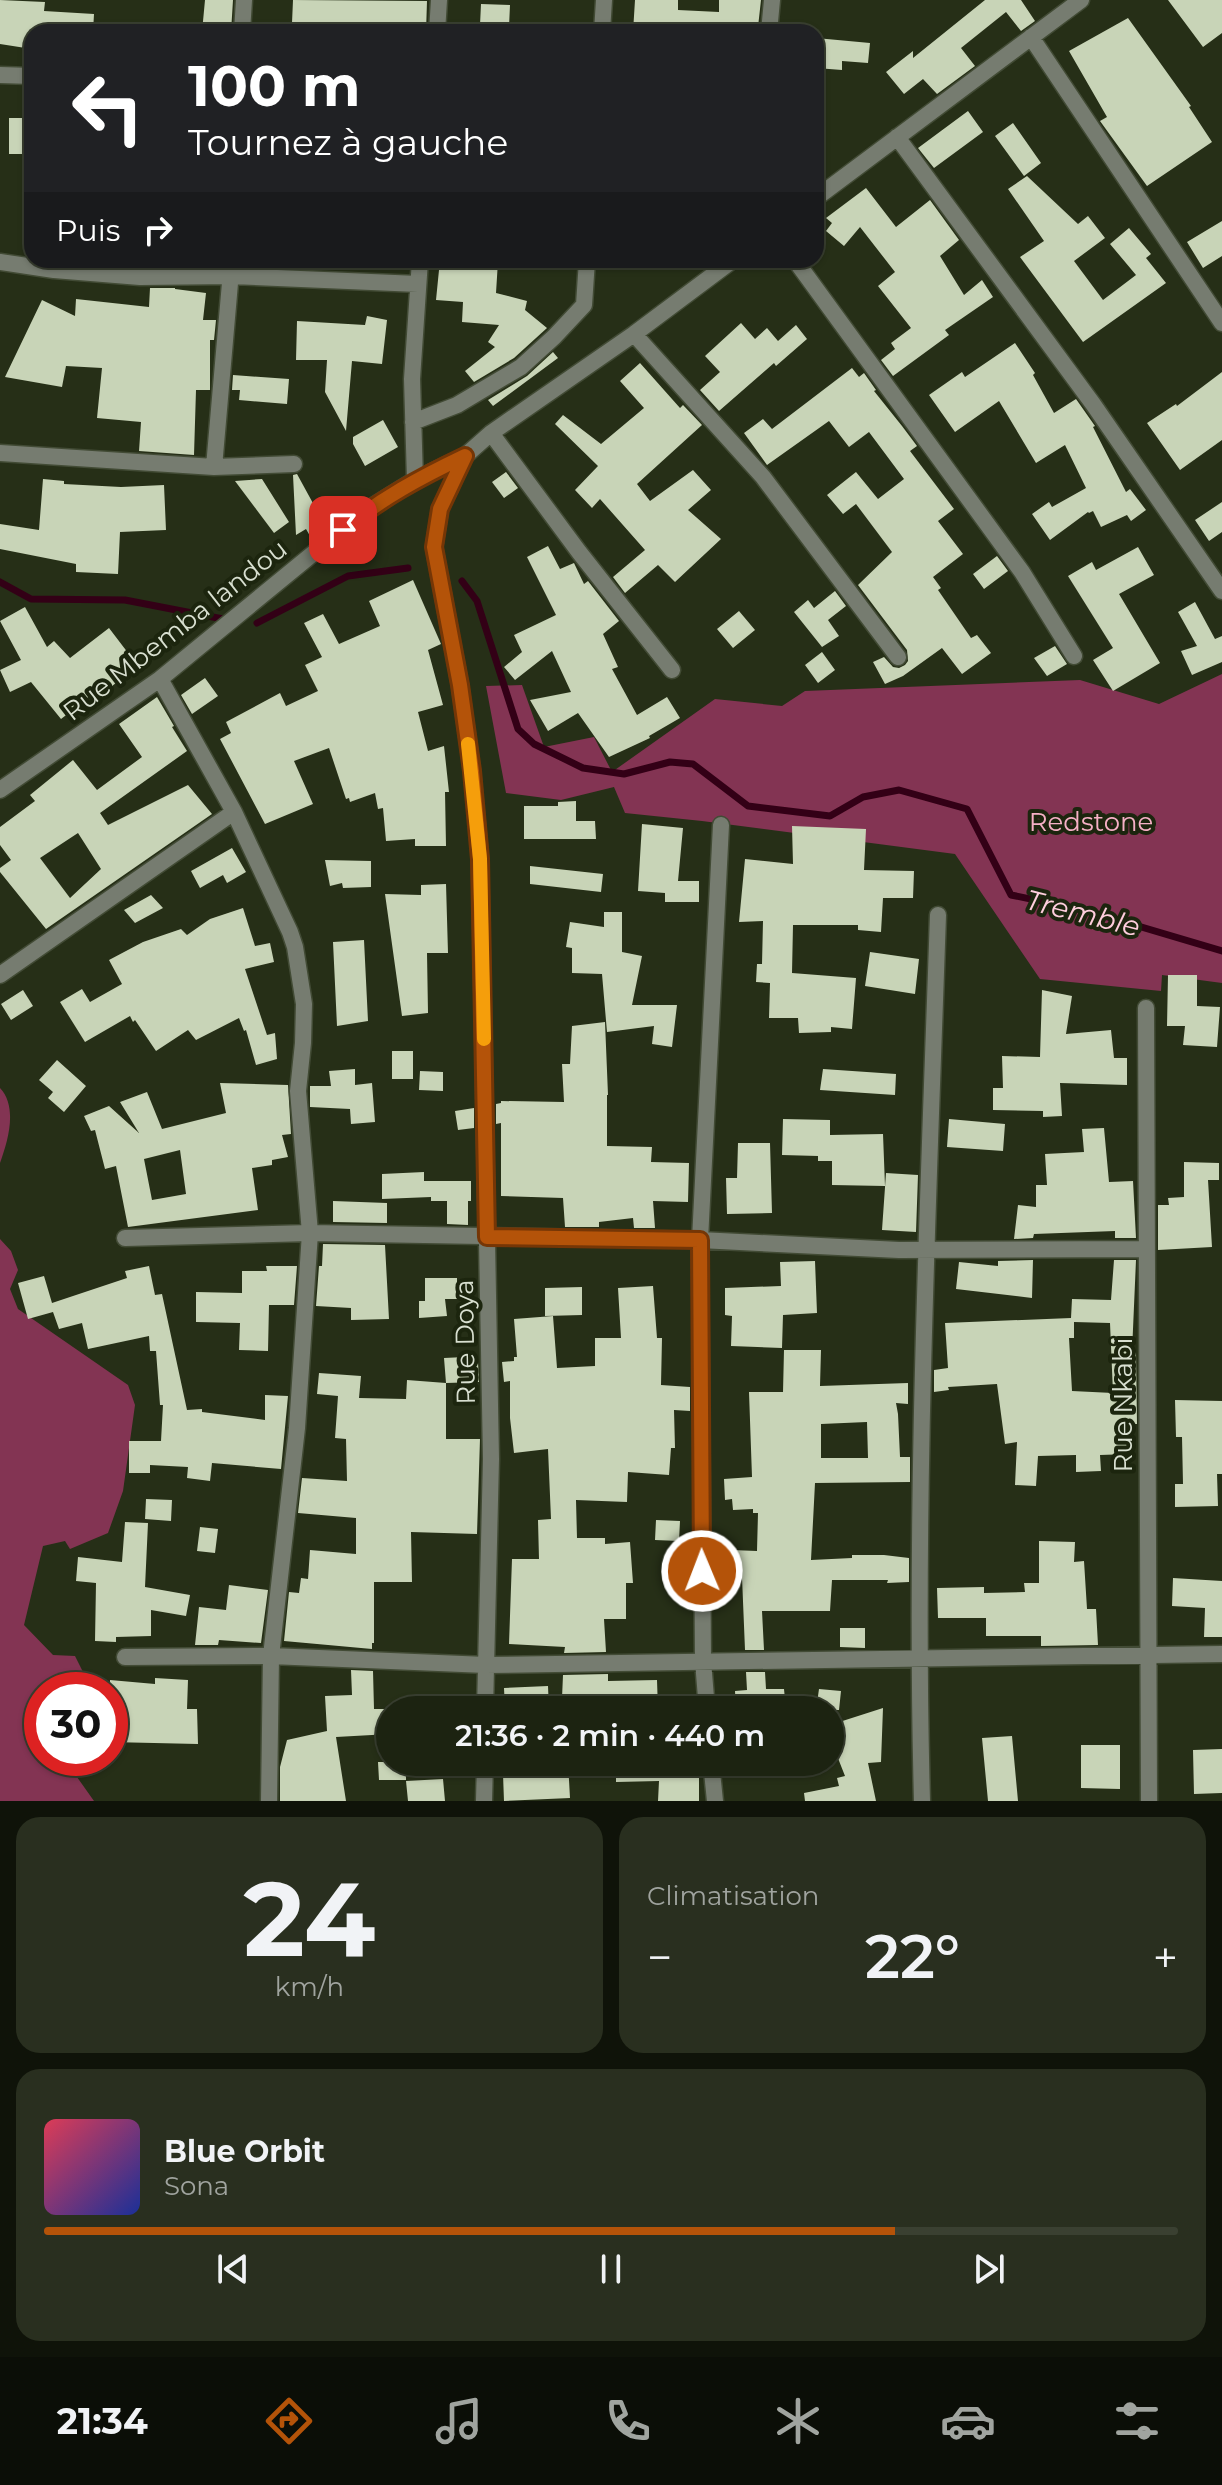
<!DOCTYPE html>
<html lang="fr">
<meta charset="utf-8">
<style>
:root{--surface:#1c2311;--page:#292f1f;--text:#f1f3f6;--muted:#a0a49f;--line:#3a4031;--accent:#b45309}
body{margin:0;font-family:Montserrat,sans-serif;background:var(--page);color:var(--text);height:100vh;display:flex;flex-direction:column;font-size:30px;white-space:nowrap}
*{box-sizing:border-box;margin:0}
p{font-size:26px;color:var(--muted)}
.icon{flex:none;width:44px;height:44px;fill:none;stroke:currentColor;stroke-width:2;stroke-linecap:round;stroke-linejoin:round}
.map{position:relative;height:1801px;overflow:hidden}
.side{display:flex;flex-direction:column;gap:16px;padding:16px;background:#0f1309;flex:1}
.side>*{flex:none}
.hud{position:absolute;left:24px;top:24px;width:800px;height:244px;border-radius:24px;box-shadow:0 2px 6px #0004,0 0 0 2px var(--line);background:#202124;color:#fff;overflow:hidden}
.speed{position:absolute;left:24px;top:1672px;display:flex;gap:16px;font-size:40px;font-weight:700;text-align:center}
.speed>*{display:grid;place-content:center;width:104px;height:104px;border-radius:50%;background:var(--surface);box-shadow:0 2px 6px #0004,0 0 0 2px var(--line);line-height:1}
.speed .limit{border:12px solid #d22;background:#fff;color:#111}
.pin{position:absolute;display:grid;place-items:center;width:68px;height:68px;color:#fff;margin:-34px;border-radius:16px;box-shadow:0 4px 12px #0006}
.me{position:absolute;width:88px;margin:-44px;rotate:359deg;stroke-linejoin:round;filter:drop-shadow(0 0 6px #0008)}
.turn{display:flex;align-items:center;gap:28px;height:168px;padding:0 32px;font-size:36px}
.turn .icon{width:104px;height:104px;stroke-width:2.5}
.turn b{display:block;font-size:56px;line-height:68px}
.then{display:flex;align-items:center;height:76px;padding:0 32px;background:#0003;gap:16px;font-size:30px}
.big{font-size:60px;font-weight:600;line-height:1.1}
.side .widget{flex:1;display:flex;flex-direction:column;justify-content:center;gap:12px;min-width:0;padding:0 28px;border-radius:24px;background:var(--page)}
.side .dial{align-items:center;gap:0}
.dial b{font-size:104px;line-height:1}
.song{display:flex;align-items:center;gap:24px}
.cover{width:96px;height:96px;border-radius:12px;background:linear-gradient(135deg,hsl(350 70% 55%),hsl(230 70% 35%))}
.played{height:8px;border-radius:4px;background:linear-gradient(90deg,var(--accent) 75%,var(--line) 75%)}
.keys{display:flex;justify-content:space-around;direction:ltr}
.heat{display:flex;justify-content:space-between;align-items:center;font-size:44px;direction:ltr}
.side .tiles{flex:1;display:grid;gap:16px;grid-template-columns:1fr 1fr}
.widget:last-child{grid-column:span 2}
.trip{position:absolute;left:376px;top:1696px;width:468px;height:80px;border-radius:40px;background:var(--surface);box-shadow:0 2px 6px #0004,0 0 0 2px var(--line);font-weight:600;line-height:80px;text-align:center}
.dock{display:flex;height:128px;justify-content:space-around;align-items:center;background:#0b0e07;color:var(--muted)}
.dock .icon{width:56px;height:56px}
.dock .active{color:var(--accent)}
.dock b{font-size:36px;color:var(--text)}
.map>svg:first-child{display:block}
</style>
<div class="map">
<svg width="1222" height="1801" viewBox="0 0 1222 1801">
<rect width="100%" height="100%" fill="#262f17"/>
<path fill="#833453" d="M1222 674V983L1162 975 1161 991 1040 979 955 854 702 821 625 813 614 787 561 800 506 793 486 686 522 685 544 747 594 737 612 772 715 699 782 706 805 691 1080 680 1159 704Z
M0 1088C18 1107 8 1141 0 1163Z
M0 1239 11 1251 18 1270 10 1289 18 1309 128 1385 135 1405 123 1491 108 1533 70 1549 65 1541 43 1546 24 1625 53 1655 75 1656 84 1674 81 1690H42V1758H72V1770L94 1801H0Z"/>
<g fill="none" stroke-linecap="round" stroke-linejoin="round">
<path stroke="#330016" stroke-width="7" d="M462 581 477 601 518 729 534 744 583 768 624 774 670 762 693 764 748 806 830 816 863 797 899 790 967 809 1011 895 1084 910 1222 951
M0 582 31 599 125 600 223 619
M257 623 348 576 408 568"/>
</g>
<path fill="#c8d4b7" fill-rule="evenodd" d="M0 0 45 2 44 11 94 14 93 32H32V49L0 44Z
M205 0H233L231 32H202Z
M293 0 427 1 426 32 292 23Z
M635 0H678V10L719 12V0H761L758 27 720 26 719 32H633Z
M985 0H1021L1035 21 1021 31 1006 12 961 48 975 66 937 94 923 79 904 94 886 72 913 51V58Z
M1168 0H1222V33L1203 47Z
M481 4 510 5 509 27 480 25Z
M1128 18 1191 106 1189 107 1212 142 1147 186 1100 121 1107 117 1069 51Z
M816 38 870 43 868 63 842 61V70L816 68Z
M968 111 983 132 934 168 918 148Z
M9 118H28V154H9Z
M1013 123 1041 163 1024 176 995 136Z
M1027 176 1078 224 1088 216 1105 238 1074 261 1103 300 1136 275 1110 244 1129 228 1151 254 1146 258 1166 283 1083 342 1020 257 1044 241 1008 189Z
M866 188 896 227 930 200 959 240 940 256 964 295 982 280 993 297 945 330 949 335 893 376 881 360 895 349 891 343 911 328 878 286 895 272 860 227 844 246 826 231 832 223 826 218Z
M1222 221V256L1203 268 1187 242Z
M440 260 498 261 496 293 527 301 525 310 547 328 514 358 474 382 465 371 495 347 488 342 499 325 462 322 463 302 436 300Z
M150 288H175V289L206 293 203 320H216L214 340H210V390H196L194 455 139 451 141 422 97 418 102 368 66 366 62 387 5 377 42 300 75 316 76 299 149 307Z
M367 316 387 320 382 364 352 361 346 431 325 392 327 360H296L297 321 365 325Z
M741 323 755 339 767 328 778 341 796 325 807 339 776 366 774 363 719 411 700 390 720 372 705 356Z
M1015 343 1035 373 1033 375 1054 413 1076 399 1095 426 1093 427 1126 492 1130 489 1146 510 1131 521 1127 515 1101 527 1093 511 1089 513 1088 512 1050 540 1032 514 1049 502 1052 507 1086 488 1065 445 1036 463 999 401 955 432 929 395 962 372 965 377Z
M553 352 558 358 493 406 488 400 527 376Z
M640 363 680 408 683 405 702 425 637 484 650 501 693 470 711 490 688 510 721 539 675 582 658 565 625 593 613 577 645 550 600 499 592 508 575 490 598 466 555 424 563 415 601 444 644 408 620 381Z
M852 368 859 377 864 373 876 390 874 391 902 426 917 446 910 451 954 509 938 521 963 554 933 577 941 588 938 590 971 638 977 635 991 653 962 674 942 648 903 676 885 684 873 662 884 657 893 667 899 668 905 665 908 661 907 650 858 585 892 552 856 504 843 514 827 495 856 472 878 499 904 479 869 432 849 447 829 421 767 465 744 433 763 419 772 429Z
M1222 372V440L1180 470 1147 423 1176 404 1177 406Z
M233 375 289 379 287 404 239 400 240 390H232Z
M383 420 398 447 365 466 353 444V437Z
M506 472 518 488 504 498 492 482Z
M297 474 326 527 310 536 306 529 296 535 293 475Z
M43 479 64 481V484L121 487 164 485 166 530 120 532 118 574 76 572V564L0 549V524L39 530Z
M262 479 289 522 274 533 235 481Z
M1222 502V532L1209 541 1195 520Z
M548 546 560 569 574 563 584 584 588 581 619 621 603 634 618 667 612 669 637 715 667 697 680 718 649 736 650 738 609 757 578 713 548 731 530 700 571 692 552 651 515 680 504 667 522 652 514 635 556 615 527 557Z
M1138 547 1154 575 1119 594 1160 663 1113 691 1093 660 1113 648 1068 576 1092 562 1096 570Z
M997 556 1008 571 984 589 973 574Z
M413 580 441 644 428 650 443 705 418 712 428 751 444 746 449 792H445L446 846H415V839L386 841 383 808 378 809 375 793 350 802 349 798 346 799 329 748 294 761 313 804 265 824 220 739 231 733 226 722 280 693 286 706 318 691 305 665 322 657 304 623 323 614 339 644 380 626 369 601Z
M835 591 846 606 828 620 839 636 822 647 794 612 808 600 814 608Z
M1195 602 1215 639 1222 636V662L1192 675 1181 651 1197 646 1178 612Z
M25 607 47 647 54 641 70 658 109 628 138 666 112 686 110 683 76 705 78 706 61 719 31 682 10 692 0 670 21 660 0 621Z
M739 611 755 630 733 648 717 629Z
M1055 646 1067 664 1047 676 1034 658Z
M822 652 835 670 818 683 805 665Z
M205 678 218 696 192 714 181 695Z
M157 697 174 726 172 727 187 751 100 813 108 825 188 785 212 814 46 929 0 872V868L11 860 0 845V827L35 801 30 795 73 760 97 790 142 757 119 724ZM78 833 101 869 70 898 40 858Z
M576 801V821H595L596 839H524V806H558V802Z
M642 824 683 828 678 881H699V902H665V893L638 891Z
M792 826 866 829 864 870 914 871 913 898H883L881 932 858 930V925H793L792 973 856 978 852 1029 831 1027V1032L799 1033 798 1018H769L770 983 756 982 757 964H762L763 921 739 922 745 859 793 864Z
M232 848 246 872 227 883 223 875 200 888 191 871Z
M325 860 371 861V887L343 888 342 883 330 886Z
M530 866 603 874 601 892 530 884Z
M446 884 448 953H427L428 1013 402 1016 385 894 421 895V885Z
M151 895 163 908 135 923 124 910Z
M243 908 255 946 270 943 274 962 245 969 267 1035 275 1033 277 1059 256 1065 246 1030 244 1031 239 1018 196 1040 188 1030 156 1051 135 1020 133 1022 130 1016 85 1042 60 1002 82 989 90 1002 122 984 109 960 143 942 181 929 187 935 210 919Z
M604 912H622V952L642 956 632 1005H677L672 1047 652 1044 654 1026 607 1032 602 974 572 973V948L566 947 570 922 604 927Z
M364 940 368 1021 337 1026 333 942Z
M870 952 919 959 915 994 865 986Z
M1168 975H1197V1006L1220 1007 1217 1047 1183 1045 1185 1026H1167Z
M23 990 33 1006 11 1020 1 1004Z
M1042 990 1072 996 1066 1034 1111 1030 1114 1058H1127V1085L1060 1083 1062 1116 1043 1117V1111L993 1110V1088H1003L1002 1056 1040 1057Z
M605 1022 608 1095H607V1146L652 1147 651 1162 689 1163 688 1202 653 1201 655 1228H634L633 1218 599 1222V1227H565L563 1198 501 1196V1123L496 1124V1104L501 1103V1101L564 1102 562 1064H570L572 1026Z
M392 1051H413V1079H392Z
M57 1060 86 1086 64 1112 48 1098 53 1092 39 1080Z
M355 1069V1085L372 1083 375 1122 351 1124 350 1109 310 1107V1086H331L329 1071Z
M823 1069 896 1074 895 1095 820 1090Z
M420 1071 443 1072V1091L419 1090Z
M220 1083 288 1085 291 1134 282 1135 288 1157 272 1160V1165L252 1168 258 1210 128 1227 116 1166 105 1169 95 1130 91 1131 84 1116 109 1106 139 1133 120 1102 147 1092 162 1129 226 1113ZM180 1150 186 1194 152 1200 144 1159Z
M474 1108V1128L458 1130 455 1111Z
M783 1119 830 1120V1135L883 1134 885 1186 832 1185V1161H818V1156L782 1155Z
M949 1119 1005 1124 1003 1151 947 1147Z
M1104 1128 1109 1182 1133 1181 1136 1238H1115V1231L1034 1234 1033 1238 1014 1239 1018 1205 1036 1207V1185H1047L1045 1154 1084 1152 1082 1129Z
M738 1143H770L772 1213 727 1214 726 1178H737Z
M1184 1162 1219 1163V1180H1208L1212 1247 1158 1250V1205H1169L1168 1198 1184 1197Z
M424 1172V1181H471V1201H468V1225L447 1224V1201H431V1197L382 1199V1174Z
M886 1173 918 1175 916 1232 882 1230Z
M333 1201 387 1203V1223L333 1222Z
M323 1244 385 1245 389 1319 351 1320V1308L316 1306 319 1266H322Z
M1033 1260 1032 1298 956 1289 959 1262 998 1266V1261Z
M1114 1260H1136L1132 1352H1136L1137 1424H1128L1129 1454 1100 1455 1101 1471 1076 1472V1455L1038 1456 1036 1486 1015 1485 1017 1442 1005 1444 997 1384 948 1387 949 1390 934 1392V1370L948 1368 945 1323 1071 1318 1072 1299 1111 1300ZM1074 1322 1110 1323 1113 1393 1072 1391 1069 1338H1074Z
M815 1261 817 1313 783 1315 782 1348 731 1346 732 1316 725 1315V1288L781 1286 780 1262Z
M149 1266 155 1295 162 1294 187 1410 202 1409V1412L265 1420V1395L288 1396 281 1469 212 1463 210 1481 187 1478 188 1467 150 1465V1473H129V1441H161L163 1405H160L156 1351H150L149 1336 88 1349 82 1323 59 1329 53 1312 28 1319 18 1283 44 1276 52 1303 127 1278 125 1271Z
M266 1266H297L294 1305H269L268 1351 239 1350 240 1323 196 1322V1292L242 1293V1271H267Z
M425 1278H457V1299H445L447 1316 419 1318V1301H425Z
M653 1286 657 1338H662L661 1385 690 1387V1411L674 1410 675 1448H671L669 1475 628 1472 627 1502 576 1500 577 1538H605V1544L630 1542 633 1583H626V1619H604L606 1652 564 1653 565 1647 509 1644 512 1559H539L538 1520 551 1519 548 1449 514 1453 510 1418V1381L504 1382 502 1362 514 1361V1357H517L514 1319 553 1316 557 1368 595 1366V1338H621L618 1288Z
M582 1287V1315L545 1316V1288Z
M784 1350H821L820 1386 908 1383V1404L896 1403 898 1414 900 1457H910V1482L815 1483 811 1560 852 1558V1555H884L909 1558V1582L887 1583 888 1580H832L830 1611H762L764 1650H745L742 1577 728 1576 731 1550 757 1551 758 1513H753V1509L733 1510 732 1499 725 1500 724 1479 752 1477 749 1392H783ZM867 1422 868 1458H821V1424Z
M465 1357 466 1363 478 1362 479 1382 446 1383 444 1358Z
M319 1373 361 1376 359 1398 406 1399 407 1380 446 1383V1439H480L477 1534 411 1532 412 1582H374V1643H372V1649L284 1641 289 1592 299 1593 301 1578 308 1579 310 1550 356 1554V1518L298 1513 302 1478 347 1481 346 1439 335 1438 338 1396 317 1394Z
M1175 1400 1222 1401V1474H1217L1218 1506 1175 1507V1484H1183L1182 1437H1176Z
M146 1499 172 1500 171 1521 145 1519Z
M656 1520 680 1521 679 1541 655 1540Z
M125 1522 148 1523 145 1587 190 1595 186 1616 151 1610V1636L116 1637V1642L95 1641 96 1583 76 1581 78 1557 122 1562Z
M200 1527 218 1529 215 1553 197 1551Z
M1039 1541 1075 1542 1074 1562 1084 1561 1087 1609H1096L1098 1645 1041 1646V1636H986V1618H938L937 1588 984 1587V1593L1025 1592 1024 1583H1039Z
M1173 1578 1222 1581V1637H1204L1205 1608 1172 1606Z
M229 1585 268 1590 261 1643 219 1640 218 1645H195L199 1607 226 1610Z
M840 1628H865V1648L840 1647Z
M351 1670 373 1671 374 1709H390V1734L336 1737 346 1801H280V1767L287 1740 327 1731 325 1696 352 1695Z
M746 1672H765L766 1689H784L786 1710H736L735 1691 747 1690Z
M608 1674V1681L657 1680 658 1710H615V1702L562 1698 563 1675Z
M155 1678 188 1680 187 1709H197L198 1744 110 1742V1680L155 1684Z
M548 1686 549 1710H505L504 1688Z
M819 1689 841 1691 839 1710H816Z
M883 1708 881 1762 868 1763 876 1801H805L804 1793 839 1786 837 1778 845 1776 830 1738V1725Z
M1012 1736 1018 1801H988L982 1738Z
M1081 1745H1120V1789L1081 1788Z
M1222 1749V1793L1194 1794 1193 1750Z
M378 1762H406V1780H379Z
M548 1762H568L570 1798 504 1801 503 1774 548 1772Z
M616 1762H699V1801H658L659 1781 616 1782Z
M443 1779 445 1801H408L406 1781Z"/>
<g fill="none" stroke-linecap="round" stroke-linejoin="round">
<defs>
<path id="street" d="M242 32 244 0
M437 32 439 0
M602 32 604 0
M769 32 772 0
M1031 37 1222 323
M0 75 32 76
M897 137 1093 404 1222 591
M816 198 1081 0
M795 260 1022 572 1074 656
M0 262 54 270 140 277 232 276 418 284
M634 334 763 477 898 657
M413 422 457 405 521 367 554 337 584 305 587 260
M491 433 579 552 672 670
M0 453 214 467 294 464
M465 456 440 509 434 547 460 685 472 771 480 859 491 1459 485 1710
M214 467 232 260
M415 480 412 379 420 260
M160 679 234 812 290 932 295 947 304 1004 303 1043 298 1091 310 1233 297 1428 271 1656 269 1801
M0 790 160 679 365 511 415 480 465 456 491 433 634 334 733 260
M0 975 234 812
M1146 1008 1149 1801
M125 1238 310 1233 700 1240 899 1250 1146 1249
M125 1657 271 1656 486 1665 1222 1654
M707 1710 703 1661 700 1240 721 825
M711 1762 715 1801
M484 1801 485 1762
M922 1801C914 1506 928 1210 938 915"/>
</defs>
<use href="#street" stroke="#424b35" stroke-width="19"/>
<use href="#street" stroke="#767c70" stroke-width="16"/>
</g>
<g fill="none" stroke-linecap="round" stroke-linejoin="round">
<defs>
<path id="route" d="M343 530C380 499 421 477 465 456L440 509 434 547 460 685 472 771 480 859 487 1237 700 1240 702 1571"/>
</defs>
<use href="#route" stroke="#753606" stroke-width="20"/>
<use href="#route" stroke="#b45309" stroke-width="14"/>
<path stroke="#f59e0b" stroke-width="14" d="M468 744 480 859 484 1039"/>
</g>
<g text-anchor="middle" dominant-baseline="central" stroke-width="8" stroke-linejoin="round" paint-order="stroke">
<g font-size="26" fill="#d8dfd0" stroke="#1c250e">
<text transform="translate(175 630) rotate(-38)">Rue Mbemba landou</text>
<text transform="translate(465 1342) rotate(-91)">Rue Doya</text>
<text transform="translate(1123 1405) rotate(-90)">Rue Nkabi</text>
</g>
<g font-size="26" fill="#f6b0c6" stroke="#1c250e">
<text x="1091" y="822">Redstone</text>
</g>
<g font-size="28" font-style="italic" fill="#ffcedd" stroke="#1c250e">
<text transform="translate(1083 913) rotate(14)">Tremble</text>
</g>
</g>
</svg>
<div class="speed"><div class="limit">30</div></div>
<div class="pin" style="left:343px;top:530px;background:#d93025"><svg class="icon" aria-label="arrive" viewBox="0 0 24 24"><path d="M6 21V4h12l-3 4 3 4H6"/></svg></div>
<svg class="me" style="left:702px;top:1571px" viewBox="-20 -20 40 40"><circle r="17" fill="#b45309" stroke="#fff" stroke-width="3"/><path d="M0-11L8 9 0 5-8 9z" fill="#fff"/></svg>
<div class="trip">21:36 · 2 min · 440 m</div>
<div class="hud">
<div class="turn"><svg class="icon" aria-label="left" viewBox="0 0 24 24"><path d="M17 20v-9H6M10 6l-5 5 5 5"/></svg><div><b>100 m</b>Tournez à gauche</div></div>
<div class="then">Puis<svg class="icon" aria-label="right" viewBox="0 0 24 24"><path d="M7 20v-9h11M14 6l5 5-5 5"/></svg></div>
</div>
</div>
<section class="side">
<div class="tiles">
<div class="widget dial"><b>24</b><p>km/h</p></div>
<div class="widget"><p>Climatisation</p>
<div class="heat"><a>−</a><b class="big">22°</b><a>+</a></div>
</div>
<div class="widget">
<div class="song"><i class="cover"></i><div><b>Blue Orbit</b><p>Sona</p></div></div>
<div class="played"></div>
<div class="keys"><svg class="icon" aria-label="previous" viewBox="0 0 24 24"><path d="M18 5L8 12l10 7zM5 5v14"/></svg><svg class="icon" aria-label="pause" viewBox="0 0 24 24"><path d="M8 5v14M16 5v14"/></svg><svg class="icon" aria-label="next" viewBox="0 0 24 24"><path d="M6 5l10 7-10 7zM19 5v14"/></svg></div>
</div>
</div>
</section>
<nav class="dock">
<b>21:34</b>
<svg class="icon active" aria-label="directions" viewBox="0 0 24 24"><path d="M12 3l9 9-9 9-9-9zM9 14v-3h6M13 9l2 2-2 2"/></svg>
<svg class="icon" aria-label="music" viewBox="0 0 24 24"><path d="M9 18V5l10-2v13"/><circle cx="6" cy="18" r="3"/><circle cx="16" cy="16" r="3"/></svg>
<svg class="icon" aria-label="phone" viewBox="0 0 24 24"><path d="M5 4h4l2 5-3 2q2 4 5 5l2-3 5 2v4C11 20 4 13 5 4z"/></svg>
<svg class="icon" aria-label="climate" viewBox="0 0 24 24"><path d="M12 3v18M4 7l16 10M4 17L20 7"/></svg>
<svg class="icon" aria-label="car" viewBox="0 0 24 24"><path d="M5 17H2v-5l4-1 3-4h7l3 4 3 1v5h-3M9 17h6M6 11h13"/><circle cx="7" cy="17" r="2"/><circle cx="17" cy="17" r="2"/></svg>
<svg class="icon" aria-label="filters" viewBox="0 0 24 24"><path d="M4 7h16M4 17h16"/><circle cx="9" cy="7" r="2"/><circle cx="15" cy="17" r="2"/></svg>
</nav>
